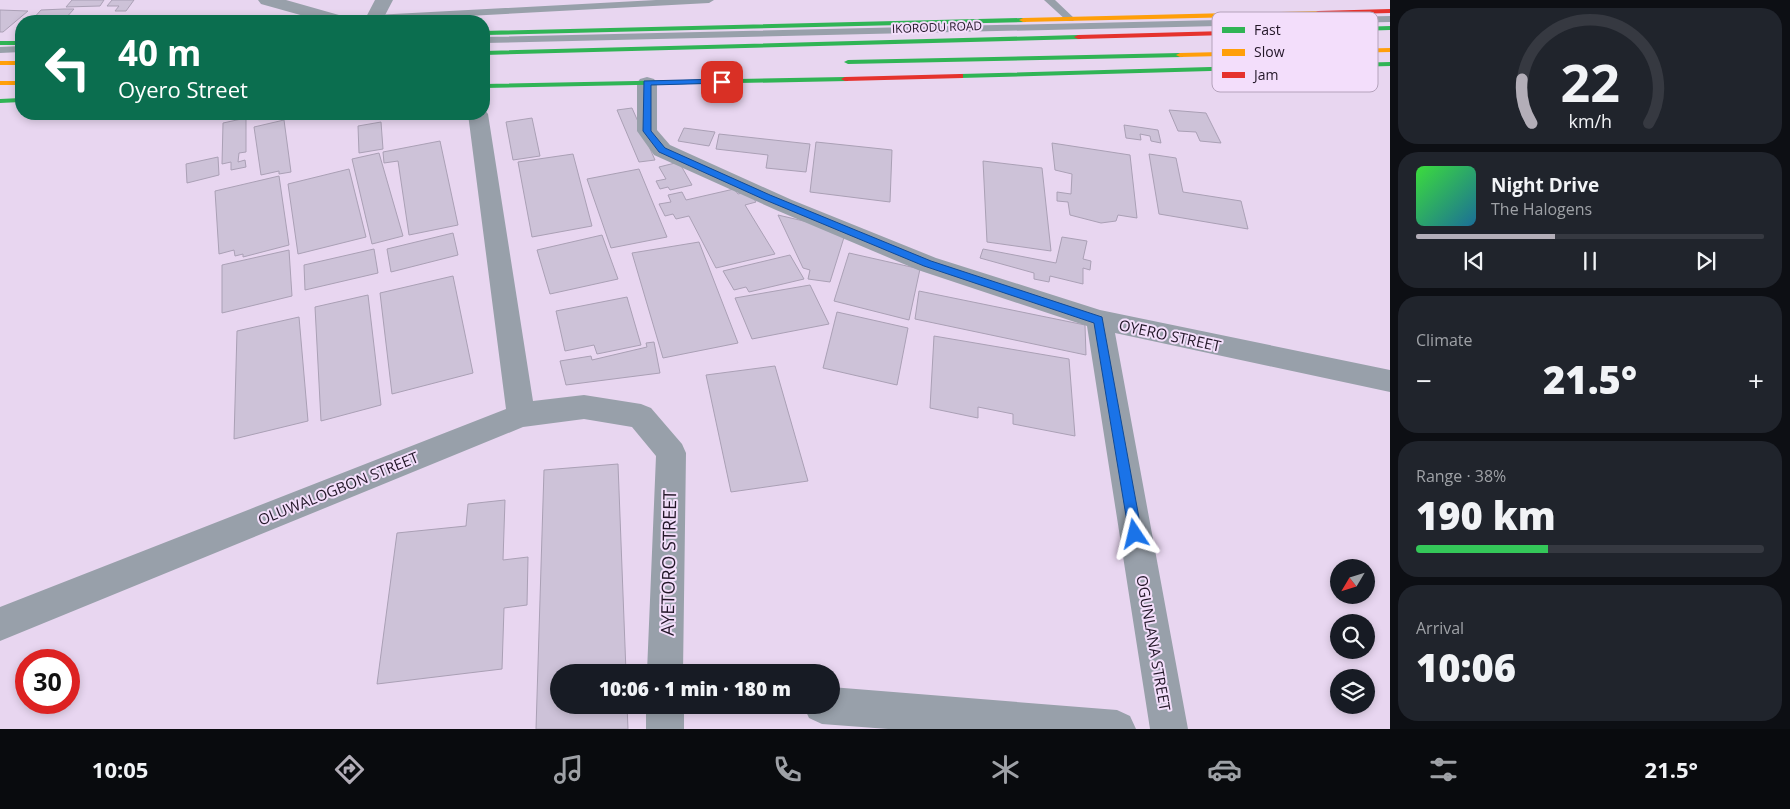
<!DOCTYPE html>
<meta charset="utf-8">
<style>
:root{--surface:#171b24;--page:#20242c;--text:#f1f3f6;--muted:#9ea1a6;--line:#363941;--accent:#b3aeb8}
body{margin:0;font-family:"Open Sans",sans-serif;background:var(--page);color:var(--text);height:100vh;display:flex;flex-direction:column;font-size:19px;white-space:nowrap}
*{box-sizing:border-box;margin:0}
p{font-size:16px;color:var(--muted)}
.icon{flex:none;width:28px;height:28px;fill:none;stroke:currentColor;stroke-width:2;stroke-linecap:round;stroke-linejoin:round}
.map{position:relative;flex:1;overflow:hidden}
.panel{display:flex;flex-direction:column;gap:8px;padding:8px;background:#0d0f14;width:400px}
.panel>*{flex:none}
.hud{position:absolute;left:15px;top:15px;width:475px;height:105px;border-radius:20px;box-shadow:0 2px 8px #0003;background:#0b6e4f;color:#fff;overflow:hidden}
.needle{width:32px;rotate:232deg}
.fabs{position:absolute;left:1330px;top:559px;display:grid;gap:10px}
.fabs a{display:grid;place-items:center;width:45px;height:45px;border-radius:50%;background:var(--surface);box-shadow:0 2px 8px #0003;font-size:25px}
.speed{position:absolute;left:15px;top:649px;display:flex;gap:10px;font-size:25px;font-weight:700;text-align:center}
.speed>*{display:grid;place-content:center;width:65px;height:65px;border-radius:50%;background:var(--surface);box-shadow:0 2px 8px #0003;line-height:1}
.speed .limit{border:8px solid #d22;background:#fff;color:#111}
.pin{position:absolute;display:grid;place-items:center;width:42px;height:42px;color:#fff;margin:-21px;border-radius:10px;box-shadow:0 2px 8px #0006}
.me{position:absolute;width:55px;margin:-28px;rotate:350deg;stroke-linejoin:round;filter:drop-shadow(0 0 4px #0008)}
.turn{display:flex;align-items:center;gap:18px;height:105px;padding:0 20px;font-size:22px}
.turn .icon{width:65px;height:65px;stroke-width:2.5}
.turn b{display:block;font-size:35px;line-height:42px}
.big{font-size:38px;font-weight:800;line-height:1.1}
.panel .tile{flex:1;display:flex;flex-direction:column;justify-content:center;gap:8px;min-width:0;padding:0 18px;border-radius:20px;background:var(--page)}
.panel .dial{align-items:center;gap:0}
.dial svg{height:130px;overflow:visible;fill:none;stroke:var(--line);stroke-width:7;stroke-linecap:round;text-anchor:middle}
.dial text{fill:var(--text);stroke:none}
.song{display:flex;align-items:center;gap:15px}
.cover{width:60px;height:60px;border-radius:8px;background:linear-gradient(135deg,hsl(120 70% 55%),hsl(200 70% 35%))}
.played{height:5px;border-radius:2px;background:linear-gradient(90deg,var(--accent) 40%,var(--line) 40%)}
.keys{display:flex;justify-content:space-around;direction:ltr}
.heat{display:flex;justify-content:space-between;align-items:center;font-size:28px;direction:ltr}
.charge{height:8px;border-radius:4px;background:linear-gradient(90deg,#34c759 38%,var(--line) 0)}
.trip{position:absolute;left:550px;top:664px;width:290px;height:50px;border-radius:25px;background:var(--surface);box-shadow:0 2px 8px #0003;font-weight:800;line-height:50px;text-align:center}
.tabs{display:flex;height:80px;justify-content:space-around;align-items:center;background:#090b0e;color:var(--muted)}
.tabs .icon{width:35px;height:35px}
.tabs .active{color:var(--accent)}
.tabs b{font-size:22px;color:var(--text)}
main{display:flex;flex:1;min-height:0}
.map>svg:first-child{display:block}
</style>
<main>
<div class="map">
<svg width="1390" height="729" viewBox="0 0 1390 729">
<rect width="100%" height="100%" fill="#e8d6f0"/>
<path fill="#cdc2d8" stroke="#aaa0b5" d="M72 0H104L100 6 66 7Z
M112 0H134L126 11H115L119 6H107Z
M64 9H74L64 20 31 21 41 10Z
M0 10 28 11 3 32H0Z
M632 108 655 160 639 162 617 110Z
M1169 110 1206 113 1221 143 1200 141 1196 132 1178 131Z
M246 118V152L239 153 238 162 245 160 246 167 231 170V162L222 164 223 123Z
M532 118 540 156 513 160 506 122Z
M284 120 291 172 279 174V171L261 175 254 127Z
M381 122 383 149 359 153 358 126Z
M1124 125 1158 130 1161 143 1151 141 1150 136 1140 134 1141 140 1126 138Z
M684 128 715 132 709 146 678 141Z
M719 134 810 144 806 172 766 168 768 155 716 149Z
M440 141 458 225 409 235 398 161 384 163 383 152Z
M816 142 892 150 890 202 810 192Z
M1052 143 1130 155 1137 218 1118 215 1116 221 1101 223 1070 215 1068 202 1057 201V192L1071 194 1072 174 1055 170Z
M379 153 403 236 372 244 352 159Z
M573 154 592 226 532 237 518 162Z
M1149 154 1176 158 1183 192 1241 201 1248 229 1159 214Z
M218 157 219 175 187 183 186 164Z
M983 161 1042 168 1051 251 987 242Z
M679 162 692 185 670 190 668 187 660 189 656 181 666 179 659 167Z
M349 169 366 237 298 254 288 184Z
M639 169 667 237 611 248 587 179Z
M279 176 289 245 243 257V254L235 256 234 250 219 254 215 191Z
M734 189 738 194 749 191 756 202 745 205 775 254 716 268 689 216 676 219 673 214 665 216 659 204 671 202 668 195 682 192 686 200Z
M778 215 846 231 830 282 808 279 810 270 803 268Z
M453 233 458 255 391 272 387 249Z
M602 235 618 279 550 294 537 250Z
M1062 237 1087 241 1083 259 1091 261 1090 270 1083 268V284L1050 276 1049 282 1034 279V273L980 258 983 249 1056 263Z
M699 242 738 343 663 358 632 253Z
M374 249 378 273 305 290 304 265Z
M289 250 292 296 222 313V265Z
M849 253 920 269 909 320 834 301Z
M790 255 804 279 749 292 746 287 734 290 723 271Z
M453 276 473 373 392 394 380 293Z
M810 285 829 324 752 339 735 298Z
M919 291 1085 325 1086 355 915 319Z
M368 295 381 405 321 421 315 307Z
M627 297 641 345 597 354 594 345 565 351 556 311Z
M837 312 908 328 897 385 823 368Z
M299 317 308 421 234 439 237 331Z
M934 336 1069 359 1075 436 1013 424V414L978 407V418L930 408Z
M654 342 660 373 566 385 560 361 591 356 592 360 647 347 646 343Z
M775 366 808 481 731 492 706 375Z
M618 464 626 672H559V705H627L628 729H536L544 470Z
M505 500 503 560 528 557 527 605 504 608 502 669 377 684 397 533 466 526 468 504Z"/>
<g fill="none" stroke-linecap="round" stroke-linejoin="round">
<path fill="#98a0aa" fill-rule="evenodd" d="M656 0H714L709 3 375 21 370 18 375 15Z
M1044 0H1055L1075 19 1073 21H1067Z
M1390 16V22L484 43V37Z
M21 46V52L0 53V47Z"/>
<path fill="#98a0aa" fill-rule="evenodd" d="M258 0H286L346 17 349 21H322L261 4Z
M375 0H393L382 21H364Z
M647 77 654 79 657 83V130L670 145 792 200 936 258 1100 310 1390 370V392L1115 333 1188 729H1150L1087 326 918 270 776 210 654 155 637 131V83L640 79Z
M484 109 488 114 533 401 584 395 641 404 651 408 682 444 686 453 683 672H647L656 456 632 427 584 419 523 427 0 641V607L506 409 468 114H484Z
M831 687 1117 710 1130 716 1136 729H888L822 724 809 718 803 705H831Z
M646 705H684V729H646Z"/>
<path fill="#30b455" fill-rule="evenodd" d="M1023 18H1026V22L484 35V31Z
M1390 26V30L1225 35 1221 33 1225 31Z
M1078 35 1082 37 1081 39 484 55V51Z
M0 41H21V45H0Z
M1180 53H1183V57L848 64 844 62 848 60Z
M1390 62V66L960 78 956 76 960 74Z
M845 77H848V81L484 88V84Z
M21 98V102L0 103V99Z"/>
<path fill="#ff9f0a" fill-rule="evenodd" d="M1318 11 1322 13 1321 15 1023 22 1019 20 1023 18Z
M1390 48V52L1180 57 1176 55 1180 53Z
M0 61H21V65H0Z
M0 81H21V85H0Z"/>
<path fill="#e5322d" fill-rule="evenodd" d="M1390 9V13L1318 15 1314 13 1318 11Z
M1225 31H1228V35L1078 39 1074 37 1078 35Z
M960 74H963V78L845 81 841 79 845 77Z"/>
</g>
<path fill="#1a73e8" stroke="#114b97" d="M722 79 725 80V83L651 85V131L665 148 770 195 931 261 1102 317 1142 534 1140 539 1135 541 1131 539 1129 534 1094 323 924 266 763 199 659 152 643 131 644 81Z"/>
<g text-anchor="middle" dominant-baseline="central" stroke-width="4" stroke-linejoin="round" paint-order="stroke">
<g font-size="12" fill="#221627" stroke="#f3defb">
<text transform="translate(937 27) rotate(-2)">IKORODU ROAD</text>
</g>
<g font-size="15" fill="#221627" stroke="#f3defb">
<text transform="translate(1170 335) rotate(12)">OYERO STREET</text>
<text transform="translate(338 488) rotate(-22)">OLUWALOGBON STREET</text>
<text transform="translate(1154 643) rotate(80)">OGUNLANA STREET</text>
</g>
<g font-size="18" fill="#221627" stroke="#f3defb">
<text transform="translate(668 563) rotate(-89)">AYETORO STREET</text>
</g>
</g>
<rect x="1212" y="12" width="166" height="80" rx="8" fill="#f3defb" stroke="#b4a2bb" stroke-width="1"/>
<rect x="1222" y="27" width="23" height="6" fill="#30b455"/>
<rect x="1222" y="49" width="23" height="7" fill="#ff9f0a"/>
<rect x="1222" y="72" width="23" height="6" fill="#e5322d"/>
<g font-size="14" fill="#221627">
<text x="1254" y="35">Fast</text>
<text x="1254" y="57">Slow</text>
<text x="1254" y="80">Jam</text>
</g>
</svg>
<div class="fabs">
<a><svg class="needle" viewBox="-14 -14 28 28"><path d="M0-13l5 13h-10z" fill="#e53935"/><path d="M0 13l5-13h-10z" fill="#9ea1a6"/></svg></a>
<a><svg class="icon" aria-label="search" viewBox="0 0 24 24"><circle cx="10" cy="10" r="6"/><path d="M15 15l6 6"/></svg></a>
<a><svg class="icon" aria-label="layers" viewBox="0 0 24 24"><path d="M12 4l9 5-9 5-9-5zM3 14l9 5 9-5"/></svg></a>
</div>
<div class="speed"><div class="limit">30</div></div>
<div class="pin" style="left:722px;top:82px;background:#d93025"><svg class="icon" aria-label="arrive" viewBox="0 0 24 24"><path d="M6 21V4h12l-3 4 3 4H6"/></svg></div>
<svg class="me" style="left:1135px;top:534px" viewBox="-20 -20 40 40"><path d="M0-17L14 15 0 8-14 15z" fill="#1a73e8" stroke="#fff" stroke-width="4"/></svg>
<div class="trip">10:06 · 1 min · 180 m</div>
<div class="hud">
<div class="turn"><svg class="icon" aria-label="left" viewBox="0 0 24 24"><path d="M17 20v-9H6M10 6l-5 5 5 5"/></svg><div><b>40 m</b>Oyero Street</div></div>
</div>
</div>
<section class="panel">
<div class="tile dial"><svg viewBox="0 0 100 80">
<path d="M14 69A42 42 0 1 1 86 69"/>
<path d="M14 69A42 42 0 0 1 8 42" stroke="#b3aeb8"/>
<text x="50" y="56" font-size="32" font-weight="700">22</text>
<text x="50" y="72" font-size="11">km/h</text>
</svg></div>
<div class="tile">
<div class="song"><i class="cover"></i><div><b>Night Drive</b><p>The Halogens</p></div></div>
<div class="played"></div>
<div class="keys"><svg class="icon" aria-label="previous" viewBox="0 0 24 24"><path d="M18 5L8 12l10 7zM5 5v14"/></svg><svg class="icon" aria-label="pause" viewBox="0 0 24 24"><path d="M8 5v14M16 5v14"/></svg><svg class="icon" aria-label="next" viewBox="0 0 24 24"><path d="M6 5l10 7-10 7zM19 5v14"/></svg></div>
</div>
<div class="tile"><p>Climate</p>
<div class="heat"><a>−</a><b class="big">21.5°</b><a>+</a></div>
</div>
<div class="tile"><p>Range · 38%</p><b class="big">190 km</b><div class="charge"></div></div>
<div class="tile"><p>Arrival</p><b class="big">10:06</b></div>
</section>
</main>
<nav class="tabs">
<b>10:05</b>
<svg class="icon active" aria-label="directions" viewBox="0 0 24 24"><path d="M12 3l9 9-9 9-9-9zM9 14v-3h6M13 9l2 2-2 2"/></svg>
<svg class="icon" aria-label="music" viewBox="0 0 24 24"><path d="M9 18V5l10-2v13"/><circle cx="6" cy="18" r="3"/><circle cx="16" cy="16" r="3"/></svg>
<svg class="icon" aria-label="phone" viewBox="0 0 24 24"><path d="M5 4h4l2 5-3 2q2 4 5 5l2-3 5 2v4C11 20 4 13 5 4z"/></svg>
<svg class="icon" aria-label="climate" viewBox="0 0 24 24"><path d="M12 3v18M4 7l16 10M4 17L20 7"/></svg>
<svg class="icon" aria-label="car" viewBox="0 0 24 24"><path d="M5 17H2v-5l4-1 3-4h7l3 4 3 1v5h-3M9 17h6M6 11h13"/><circle cx="7" cy="17" r="2"/><circle cx="17" cy="17" r="2"/></svg>
<svg class="icon" aria-label="filters" viewBox="0 0 24 24"><path d="M4 7h16M4 17h16"/><circle cx="9" cy="7" r="2"/><circle cx="15" cy="17" r="2"/></svg>
<b>21.5°</b>
</nav>
